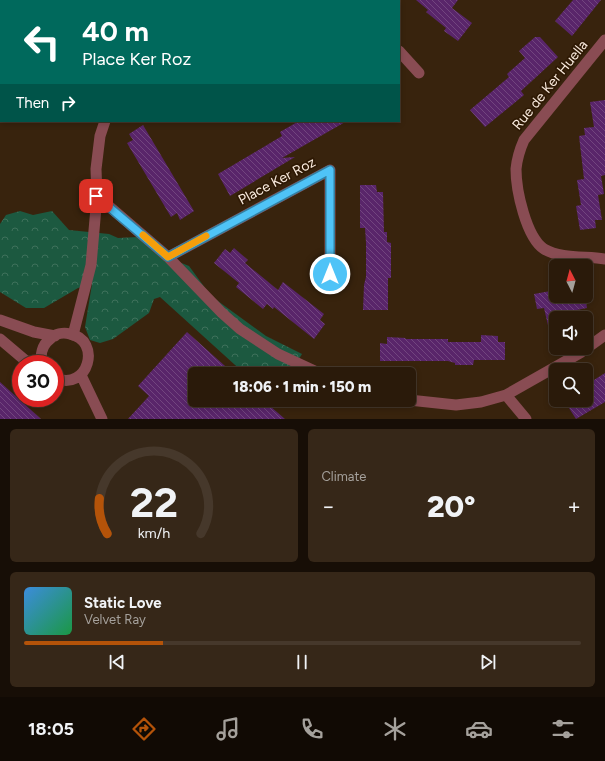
<!DOCTYPE html>
<meta charset="utf-8">
<style>
:root{--surface:#2a1a0a;--page:#362718;--text:#f1f3f6;--muted:#a5a19c;--line:#46382b;--accent:#b45309}
body{margin:0;font-family:Figtree,sans-serif;background:var(--page);color:var(--text);height:100vh;display:flex;flex-direction:column;font-size:15px;white-space:nowrap}
*{box-sizing:border-box;margin:0}
p{font-size:13px;color:var(--muted)}
.icon{flex:none;width:22px;height:22px;fill:none;stroke:currentColor;stroke-width:2;stroke-linecap:round;stroke-linejoin:round}
.map{position:relative;height:419px;overflow:hidden}
.drawer{display:flex;flex-direction:column;gap:10px;padding:10px;background:#170e06;flex:1}
.drawer>*{flex:none}
.hud{position:absolute;left:0px;top:0px;width:400px;height:122px;box-shadow:0 2px 6px #0003,0 0 0 1px var(--line);background:#00695c;color:#fff;overflow:hidden}
.needle{width:26px;rotate:354deg}
.tools{position:absolute;left:549px;top:259px;display:grid;gap:8px}
.tools a{display:grid;place-items:center;width:44px;height:44px;border-radius:6px;background:var(--surface);box-shadow:0 2px 6px #0003,0 0 0 1px var(--line);font-size:20px}
.speed{position:absolute;left:12px;top:355px;display:flex;gap:8px;font-size:20px;font-weight:700;text-align:center}
.speed>*{display:grid;place-content:center;width:52px;height:52px;border-radius:50%;background:var(--surface);box-shadow:0 2px 6px #0003,0 0 0 1px var(--line);line-height:1}
.speed .limit{border:6px solid #d22;background:#fff;color:#111}
.pin{position:absolute;display:grid;place-items:center;width:34px;height:34px;color:#fff;margin:-17px;border-radius:8px;box-shadow:0 2px 6px #0006}
.me{position:absolute;width:44px;margin:-22px;rotate:0deg;stroke-linejoin:round;filter:drop-shadow(0 0 3px #0008)}
.turn{display:flex;align-items:center;gap:14px;height:84px;padding:0 16px;font-size:18px}
.turn .icon{width:52px;height:52px;stroke-width:2.5}
.turn b{display:block;font-size:28px;line-height:34px}
.then{display:flex;align-items:center;height:38px;padding:0 16px;background:#0003;gap:8px;font-size:15px}
.big{font-size:30px;font-weight:800;line-height:1.1}
.drawer .widget{flex:1;display:flex;flex-direction:column;justify-content:center;gap:6px;min-width:0;padding:0 14px;border-radius:6px;background:var(--page)}
.drawer .dial{align-items:center;gap:0}
.dial svg{height:104px;overflow:visible;fill:none;stroke:var(--line);stroke-width:7;stroke-linecap:round;text-anchor:middle}
.dial text{fill:var(--text);stroke:none}
.song{display:flex;align-items:center;gap:12px}
.cover{width:48px;height:48px;border-radius:6px;background:linear-gradient(135deg,hsl(210 70% 55%),hsl(140 70% 35%))}
.played{height:4px;border-radius:2px;background:linear-gradient(90deg,var(--accent) 25%,var(--line) 25%)}
.keys{display:flex;justify-content:space-around;direction:ltr}
.heat{display:flex;justify-content:space-between;align-items:center;font-size:22px;direction:ltr}
.drawer .tiles{flex:1;display:grid;gap:10px;grid-template-columns:1fr 1fr}
.widget:last-child{grid-column:span 2}
.trip{position:absolute;left:188px;top:367px;width:228px;height:40px;border-radius:6px;background:var(--surface);box-shadow:0 2px 6px #0003,0 0 0 1px var(--line);font-weight:800;line-height:40px;text-align:center}
.dock{display:flex;height:64px;justify-content:space-around;align-items:center;background:#110a04;color:var(--muted)}
.dock .icon{width:28px;height:28px}
.dock .on{color:var(--accent)}
.dock b{font-size:18px;color:var(--text)}
.map>svg:first-child{display:block}
</style>
<div class="map">
<svg width="605" height="419" viewBox="0 0 605 419">
<defs>
<pattern id="forest-crowns" width="20" height="18" patternUnits="userSpaceOnUse"><rect width="20" height="18" fill="#1c5940"/><path d="M2 6a3 3 0 1 1 6 0M12 15a3 3 0 1 1 6 0" fill="none" stroke="#3e715b"/></pattern>
<pattern id="building-back-hatch" width="6" height="6" patternUnits="userSpaceOnUse"><rect width="6" height="6" fill="#59256a"/><path d="M-1 5l2 2M0 0l6 6M5-1l2 2" fill="none" stroke="#72457f"/></pattern>
</defs>
<rect width="100%" height="100%" fill="#38230d"/>
<path fill="url(#forest-crowns)" d="M20 211 33 215 52 211 69 230 109 234 118 238 138 237 154 252 189 266 211 296 266 336 302 354 292 370 279 374H245L160 297 154 299 149 313 113 339 100 343 90 340 85 327 92 284 78 288 44 308H26L0 292V224L6 215Z"/>
<path fill="url(#building-back-hatch)" d="M416 0H458L452 8 472 23 458 41 444 31 446 28 426 12 428 10Z
M573 0H601L572 36 555 21Z
M535 37H540L558 57 521 91 524 95 485 127 470 110 509 77 507 74 525 58 519 51Z
M605 100V175L601 176 604 194 598 195 602 220H595L596 228 580 230 576 206 581 205 577 180 584 179 579 136 585 135 584 128 594 127 590 102Z
M299 121H347L282 158 295 157 230 196 218 174 282 136 280 132Z
M143 125 194 211 180 220 177 213 171 217 127 143 133 140 129 134Z
M360 185H376L377 192H383L384 232H387V242L391 243V278H388V310H363L364 285 366 277V243L365 228H360Z
M234 248 248 260 245 263 278 290 283 282 324 314 320 320 325 324 314 339 274 307 273 309 267 304 263 309 236 287 239 283 214 263 225 249 230 253Z
M556 290V296H585L587 308 556 314V334H550L544 308 537 309 534 294Z
M187 332 234 374H195V400H263L285 419H128L149 396 138 386Z
M481 335 498 336V342H505V360H474L473 365H455V363L448 361H380V343L387 344V337L406 338 405 339H448V342H481Z
M605 373V402L576 419 567 405 575 400H586V385Z
M0 382 41 419H0Z"/>
<g fill="none" stroke-linecap="round" stroke-linejoin="round">
<path stroke="#894c53" stroke-width="11" d="M108 0 109 1
M380 0V1
M279 1 281 0
M605 40 524 140C520 149 517 159 516 169 516 190 526 237 544 249 561 259 586 256 605 259
M399 51 419 73
M97 196 168 257 222 313 240 329 278 354 321 374
M168 257 330 170V274
M73 335 91 265 97 196 96 169 100 136 105 121
M506 395 526 419
M409 400 456 405 481 402 506 395 580 353 605 335"/>
<path stroke="#894c53" stroke-width="11" d="M0 320 34 332 55 336
M0 339 26 361 42 363
M42 364C40 355 42 345 50 339 55 334 63 332 70 334 102 340 89 392 55 378
M81 375 102 419"/>
</g>
<g fill="none" stroke-linecap="round" stroke-linejoin="round">
<defs>
<path id="route" d="M96 196 168 257 330 170V274"/>
</defs>
<use href="#route" stroke="#337fa1" stroke-width="10"/>
<use href="#route" stroke="#4fc3f7" stroke-width="7"/>
<path stroke="#f59e0b" stroke-width="7" d="M143 235 168 257 206 236"/>
</g>
<g text-anchor="middle" dominant-baseline="central" stroke-width="3.5" stroke-linejoin="round" paint-order="stroke">
<g font-size="14" fill="#faebde" stroke="#2e1904">
<text transform="translate(550 85) rotate(-51)">Rue de Ker Huella</text>
<text transform="translate(277 181) rotate(-28)">Place Ker Roz</text>
</g>
</g>
</svg>
<div class="tools">
<a><svg class="needle" viewBox="-14 -14 28 28"><path d="M0-13l5 13h-10z" fill="#e53935"/><path d="M0 13l5-13h-10z" fill="#a5a19c"/></svg></a>
<a><svg class="icon" aria-label="sound" viewBox="0 0 24 24"><path d="M4 9h4l5-4v14l-5-4H4zM17 9q2 3 0 6"/></svg></a>
<a><svg class="icon" aria-label="search" viewBox="0 0 24 24"><circle cx="10" cy="10" r="6"/><path d="M15 15l6 6"/></svg></a>
</div>
<div class="speed"><div class="limit">30</div></div>
<div class="pin" style="left:96px;top:196px;background:#d93025"><svg class="icon" aria-label="arrive" viewBox="0 0 24 24"><path d="M6 21V4h12l-3 4 3 4H6"/></svg></div>
<svg class="me" style="left:330px;top:274px" viewBox="-20 -20 40 40"><circle r="17" fill="#4fc3f7" stroke="#fff" stroke-width="3"/><path d="M0-11L8 9 0 5-8 9z" fill="#fff"/></svg>
<div class="trip">18:06 · 1 min · 150 m</div>
<div class="hud">
<div class="turn"><svg class="icon" aria-label="left" viewBox="0 0 24 24"><path d="M17 20v-9H6M10 6l-5 5 5 5"/></svg><div><b>40 m</b>Place Ker Roz</div></div>
<div class="then">Then<svg class="icon" aria-label="right" viewBox="0 0 24 24"><path d="M7 20v-9h11M14 6l5 5-5 5"/></svg></div>
</div>
</div>
<section class="drawer">
<div class="tiles">
<div class="widget dial"><svg viewBox="0 0 100 80">
<path d="M14 69A42 42 0 1 1 86 69"/>
<path d="M14 69A42 42 0 0 1 8 42" stroke="#b45309"/>
<text x="50" y="56" font-size="32" font-weight="700">22</text>
<text x="50" y="72" font-size="11">km/h</text>
</svg></div>
<div class="widget"><p>Climate</p>
<div class="heat"><a>−</a><b class="big">20°</b><a>+</a></div>
</div>
<div class="widget">
<div class="song"><i class="cover"></i><div><b>Static Love</b><p>Velvet Ray</p></div></div>
<div class="played"></div>
<div class="keys"><svg class="icon" aria-label="previous" viewBox="0 0 24 24"><path d="M18 5L8 12l10 7zM5 5v14"/></svg><svg class="icon" aria-label="pause" viewBox="0 0 24 24"><path d="M8 5v14M16 5v14"/></svg><svg class="icon" aria-label="next" viewBox="0 0 24 24"><path d="M6 5l10 7-10 7zM19 5v14"/></svg></div>
</div>
</div>
</section>
<nav class="dock">
<b>18:05</b>
<svg class="icon on" aria-label="directions" viewBox="0 0 24 24"><path d="M12 3l9 9-9 9-9-9zM9 14v-3h6M13 9l2 2-2 2"/></svg>
<svg class="icon" aria-label="music" viewBox="0 0 24 24"><path d="M9 18V5l10-2v13"/><circle cx="6" cy="18" r="3"/><circle cx="16" cy="16" r="3"/></svg>
<svg class="icon" aria-label="phone" viewBox="0 0 24 24"><path d="M5 4h4l2 5-3 2q2 4 5 5l2-3 5 2v4C11 20 4 13 5 4z"/></svg>
<svg class="icon" aria-label="climate" viewBox="0 0 24 24"><path d="M12 3v18M4 7l16 10M4 17L20 7"/></svg>
<svg class="icon" aria-label="car" viewBox="0 0 24 24"><path d="M5 17H2v-5l4-1 3-4h7l3 4 3 1v5h-3M9 17h6M6 11h13"/><circle cx="7" cy="17" r="2"/><circle cx="17" cy="17" r="2"/></svg>
<svg class="icon" aria-label="filters" viewBox="0 0 24 24"><path d="M4 7h16M4 17h16"/><circle cx="9" cy="7" r="2"/><circle cx="15" cy="17" r="2"/></svg>
</nav>
